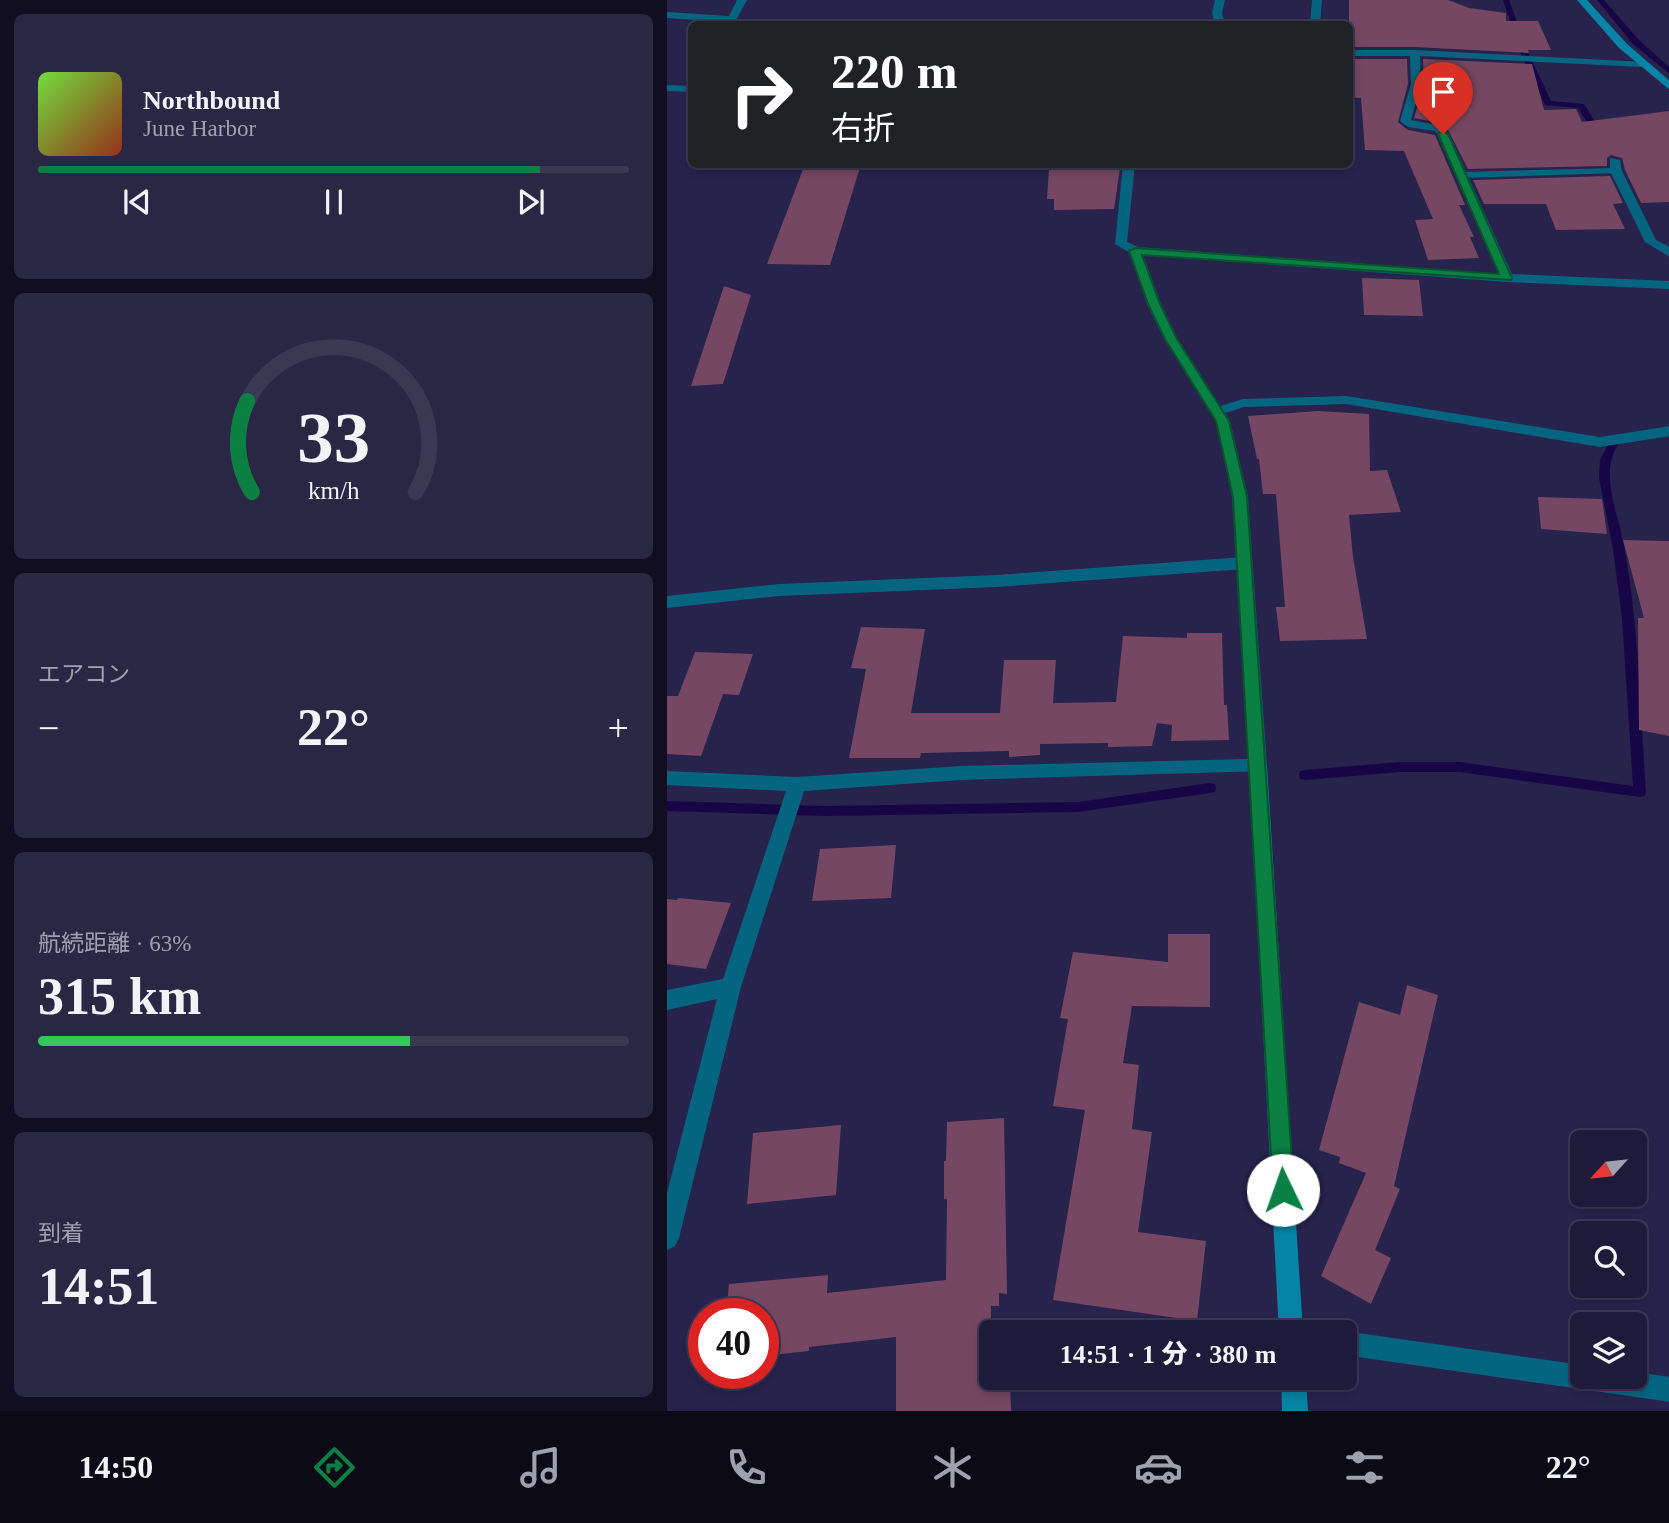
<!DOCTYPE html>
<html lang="ja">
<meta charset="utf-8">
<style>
:root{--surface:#1d1a3a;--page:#2a2745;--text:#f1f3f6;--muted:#a0a1af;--line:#3b3854;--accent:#0b8043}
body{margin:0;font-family:"Times New Roman","Noto Sans JP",serif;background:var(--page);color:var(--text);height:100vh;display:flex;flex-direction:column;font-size:26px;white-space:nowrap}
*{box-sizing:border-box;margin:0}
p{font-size:23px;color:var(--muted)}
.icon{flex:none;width:38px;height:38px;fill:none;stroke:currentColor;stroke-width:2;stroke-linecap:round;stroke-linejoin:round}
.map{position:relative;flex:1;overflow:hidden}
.details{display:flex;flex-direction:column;gap:14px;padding:14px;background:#100e20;width:667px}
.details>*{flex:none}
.banner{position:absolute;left:21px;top:21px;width:665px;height:147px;border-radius:10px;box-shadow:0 4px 10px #0003,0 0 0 2px var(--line);background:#202124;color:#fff;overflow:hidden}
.needle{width:46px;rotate:243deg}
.fabs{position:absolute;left:903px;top:1130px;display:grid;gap:14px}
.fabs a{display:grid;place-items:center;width:77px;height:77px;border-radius:10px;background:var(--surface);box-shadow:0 4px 10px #0003,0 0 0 2px var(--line);font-size:35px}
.speed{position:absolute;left:21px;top:1298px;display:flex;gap:14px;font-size:35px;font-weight:700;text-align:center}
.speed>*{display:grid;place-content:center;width:91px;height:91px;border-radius:50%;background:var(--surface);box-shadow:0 4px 10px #0003,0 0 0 2px var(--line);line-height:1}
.speed .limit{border:10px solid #d22;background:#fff;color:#111}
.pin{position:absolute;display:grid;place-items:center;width:60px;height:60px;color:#fff;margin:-72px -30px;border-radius:50% 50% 50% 0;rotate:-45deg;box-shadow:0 0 7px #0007}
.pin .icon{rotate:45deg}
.me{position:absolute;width:77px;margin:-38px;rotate:357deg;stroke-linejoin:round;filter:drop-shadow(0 0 5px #0008)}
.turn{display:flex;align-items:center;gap:24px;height:147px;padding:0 28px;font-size:32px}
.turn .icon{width:91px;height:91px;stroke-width:2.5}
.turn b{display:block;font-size:49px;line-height:60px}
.big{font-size:52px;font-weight:800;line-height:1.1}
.details .tile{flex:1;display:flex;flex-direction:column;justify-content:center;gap:10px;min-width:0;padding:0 24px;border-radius:10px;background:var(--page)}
.details .dial{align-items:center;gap:0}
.dial svg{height:182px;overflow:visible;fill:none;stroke:var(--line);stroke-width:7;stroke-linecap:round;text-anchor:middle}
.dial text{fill:var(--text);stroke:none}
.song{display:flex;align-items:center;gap:21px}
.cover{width:84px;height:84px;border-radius:10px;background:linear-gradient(135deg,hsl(100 70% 55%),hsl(10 70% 35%))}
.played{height:7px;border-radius:4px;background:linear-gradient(90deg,var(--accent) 85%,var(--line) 85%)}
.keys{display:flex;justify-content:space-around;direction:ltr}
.heat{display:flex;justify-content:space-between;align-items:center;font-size:38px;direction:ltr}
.charge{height:10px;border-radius:5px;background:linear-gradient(90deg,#34c759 63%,var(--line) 0)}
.trip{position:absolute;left:312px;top:1320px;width:378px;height:70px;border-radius:10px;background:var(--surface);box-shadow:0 4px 10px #0003,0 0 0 2px var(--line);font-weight:800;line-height:70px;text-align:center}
.dock{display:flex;height:112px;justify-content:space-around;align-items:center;background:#0c0a17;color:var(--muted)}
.dock .icon{width:49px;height:49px}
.dock .selected{color:var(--accent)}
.dock b{font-size:32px;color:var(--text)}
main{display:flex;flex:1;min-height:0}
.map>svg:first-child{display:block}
</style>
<main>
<section class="details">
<div class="tile">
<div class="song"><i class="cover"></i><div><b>Northbound</b><p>June Harbor</p></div></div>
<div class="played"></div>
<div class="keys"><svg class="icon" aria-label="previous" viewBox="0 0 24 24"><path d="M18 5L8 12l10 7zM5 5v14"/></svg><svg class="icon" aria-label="pause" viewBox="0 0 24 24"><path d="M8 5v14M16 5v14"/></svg><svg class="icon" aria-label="next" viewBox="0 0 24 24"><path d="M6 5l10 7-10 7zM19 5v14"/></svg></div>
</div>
<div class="tile dial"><svg viewBox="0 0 100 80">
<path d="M14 69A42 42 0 1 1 86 69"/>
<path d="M14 69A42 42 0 0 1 12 29" stroke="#0b8043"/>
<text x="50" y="56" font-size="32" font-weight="700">33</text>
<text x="50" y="72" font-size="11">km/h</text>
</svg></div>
<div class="tile"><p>エアコン</p>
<div class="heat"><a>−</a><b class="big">22°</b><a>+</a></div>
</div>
<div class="tile"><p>航続距離 · 63%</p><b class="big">315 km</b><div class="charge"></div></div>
<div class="tile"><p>到着</p><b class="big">14:51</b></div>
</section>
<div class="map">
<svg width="1003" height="1411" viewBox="0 0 1003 1411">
<rect width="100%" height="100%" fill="#27234d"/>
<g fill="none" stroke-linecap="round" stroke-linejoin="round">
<path fill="#170646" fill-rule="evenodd" d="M836 0H842L861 52 884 101 917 104 935 133 934 135H928L911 108 878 105 853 52Z
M930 0H937L972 40 1003 68V74L966 44Z
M947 440 952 443C933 471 948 505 955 536 972 620 973 707 979 792L978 796 973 797 793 772H733L638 780 633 779 632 775 633 771 638 770 733 762H793L966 786 955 618 946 549 932 478 933 460 943 441Z
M543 783 548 784 549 788 548 792 543 793 411 812 158 816 0 811V801L158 806 411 802Z"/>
</g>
<path fill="#764762" d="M682 0H781L802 8 839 13V21H871L884 50H861L862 53 748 47H682Z
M682 59H740L741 84 731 122 741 130 768 135 798 205H792L807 237H803L812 258 761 260 748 220 766 219 737 151 698 150 694 98 682 97Z
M756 59 865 64 877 110 909 109 915 122 1002 111V202L974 203 958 170 955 158 944 155 940 158V166L801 169 778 124 747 118 757 85Z
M138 164H194L163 265 100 264Z
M400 167 453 168 447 209 387 210V199H380L382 169 399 170Z
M943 176 956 203 946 204 958 229 889 230 879 204H817L806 180Z
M695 278 752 280 756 316 697 315Z
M57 286 84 295 56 384 24 386Z
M651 411 702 414 703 471 720 470 734 512 682 515 686 557 700 639 613 641 609 607H618L609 494H596L592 459H590L581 416Z
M871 497 935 499 940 534 874 529Z
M956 540 1002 541V736L972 730 971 618H977Z
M194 627 258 629 244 713H333L337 660H389L386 703 449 702 456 636 520 638V633H555L557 705H560L562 740 504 741 505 725 490 723 485 746 441 747V743L373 744V755L342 757V751L254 753 253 758H182L199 669 184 668Z
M28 652 86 654 72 695 56 694 34 756 0 754V696H11Z
M229 845 224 898 145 901 153 849Z
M11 898 64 903 39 969 0 964V899L10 900Z
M501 934H543V1007L465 1006 456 1063 472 1065 465 1129 485 1132 471 1232 539 1241 530 1321 386 1300 418 1110 386 1106 401 1019 393 1018 406 952 501 962Z
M740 985 771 995 727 1186 733 1189 708 1250 724 1258 704 1304 654 1276 699 1173 672 1163 673 1157 652 1150 692 1002 733 1015Z
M337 1118 340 1294 332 1293V1306H324V1377H343L344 1411H229V1337L142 1347V1351L96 1356V1314H59L62 1284 161 1275 160 1293 279 1280 280 1199H277V1161H279L280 1122Z
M174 1125 169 1195 80 1204 86 1133Z"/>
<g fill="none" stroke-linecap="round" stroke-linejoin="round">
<path fill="#056580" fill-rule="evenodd" d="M949 168 953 169V173L794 178 788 175 794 172Z
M578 557 586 563 578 569 330 587 112 596 0 608V596L112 584 330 575Z"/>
<path fill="#056580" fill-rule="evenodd" d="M70 0H80L67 24H57L58 22 0 18V12L62 16Z
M548 0H558L555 13 558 24H548L545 13Z
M645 0H655L653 24H643Z
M682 50H748L978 62V66L974 67 753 56 754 84 744 120 776 126 782 134 845 274 1003 281V289L840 282 476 255 494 304 511 339 553 406 576 399 679 396 933 437 1003 426V436L933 447 679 404 577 407 558 413 563 421 581 497 600 766 597 771 294 780 137 791 74 987 12 1238 8 1246 0 1250V1193L50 999 0 1010V990L56 979 119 791 0 785V771L130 777 294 766 581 759 565 497 549 421 497 339 480 304 463 253 448 244 456 164H468L460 242 471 247 832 274 770 134 768 131 741 127 733 121 744 84 743 56H682Z
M0 85 24 86V92L0 91Z
M943 158 953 160 955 171 989 240 1003 247V257L978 242 943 171Z
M677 1331 915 1365V1377H968V1372L1003 1377V1402L677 1355V1332H674Z"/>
<path fill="#0684a6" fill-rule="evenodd" d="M910 0H920L960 44 1003 81V90L952 48Z
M591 759 597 761 600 766 636 1332H612L582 766 585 761Z
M614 1377H639L641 1411H615Z"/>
</g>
<path fill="#0b8043" stroke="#07532c" stroke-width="2" d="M776 130 781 134 845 278 844 280 475 255 493 304 510 339 562 421 580 497 627 1190 624 1197 616 1200 609 1197 606 1190 566 497 549 421 498 339 481 304 462 251 468 248 832 274 771 134Z"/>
</svg>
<div class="fabs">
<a><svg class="needle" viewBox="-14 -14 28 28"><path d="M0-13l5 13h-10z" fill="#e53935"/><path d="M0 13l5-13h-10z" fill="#a0a1af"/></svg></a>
<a><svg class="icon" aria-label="search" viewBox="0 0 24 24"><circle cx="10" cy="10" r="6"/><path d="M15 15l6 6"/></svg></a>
<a><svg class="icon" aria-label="layers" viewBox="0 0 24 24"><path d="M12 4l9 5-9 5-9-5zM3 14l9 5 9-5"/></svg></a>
</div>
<div class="speed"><div class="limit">40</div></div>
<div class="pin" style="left:776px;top:134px;background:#d93025"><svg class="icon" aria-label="arrive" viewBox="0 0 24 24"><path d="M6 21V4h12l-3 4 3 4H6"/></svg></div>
<svg class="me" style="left:616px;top:1190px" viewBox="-20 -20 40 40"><circle r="19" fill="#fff"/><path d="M0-13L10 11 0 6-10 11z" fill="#0b8043"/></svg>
<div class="trip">14:51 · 1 分 · 380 m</div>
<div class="banner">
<div class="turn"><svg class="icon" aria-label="right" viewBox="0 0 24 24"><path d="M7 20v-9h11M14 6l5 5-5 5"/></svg><div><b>220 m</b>右折</div></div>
</div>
</div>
</main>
<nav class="dock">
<b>14:50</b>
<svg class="icon selected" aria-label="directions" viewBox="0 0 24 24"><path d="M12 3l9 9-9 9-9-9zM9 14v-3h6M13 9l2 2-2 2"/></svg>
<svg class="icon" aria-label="music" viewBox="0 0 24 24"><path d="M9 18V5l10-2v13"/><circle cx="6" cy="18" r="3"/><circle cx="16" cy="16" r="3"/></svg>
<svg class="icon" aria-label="phone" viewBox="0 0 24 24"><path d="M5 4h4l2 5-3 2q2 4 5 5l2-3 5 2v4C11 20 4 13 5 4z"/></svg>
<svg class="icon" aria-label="climate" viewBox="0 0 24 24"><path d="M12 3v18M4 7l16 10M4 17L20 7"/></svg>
<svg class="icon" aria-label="car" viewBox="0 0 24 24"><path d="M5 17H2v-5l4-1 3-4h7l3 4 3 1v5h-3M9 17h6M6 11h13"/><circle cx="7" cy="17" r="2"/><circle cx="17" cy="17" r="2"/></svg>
<svg class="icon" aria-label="filters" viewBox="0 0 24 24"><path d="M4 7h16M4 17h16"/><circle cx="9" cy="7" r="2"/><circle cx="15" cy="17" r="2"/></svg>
<b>22°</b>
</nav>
